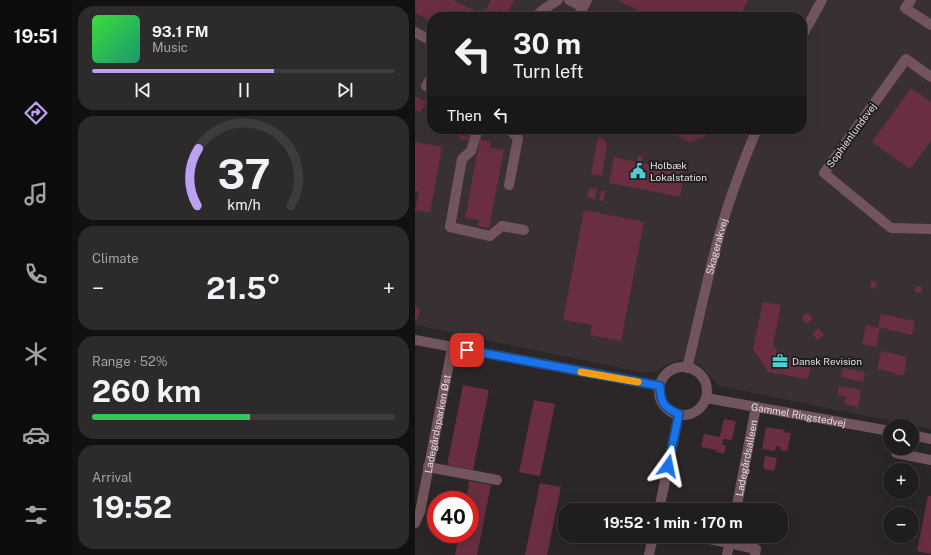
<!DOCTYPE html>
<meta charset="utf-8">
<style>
:root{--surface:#201d1e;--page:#2d2a2b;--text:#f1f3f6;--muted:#a2a2a4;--line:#3d3b3c;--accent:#bca0f2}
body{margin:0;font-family:"Public Sans",sans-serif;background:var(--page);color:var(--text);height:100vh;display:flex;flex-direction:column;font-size:15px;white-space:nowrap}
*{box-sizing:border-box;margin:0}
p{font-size:13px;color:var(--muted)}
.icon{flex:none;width:22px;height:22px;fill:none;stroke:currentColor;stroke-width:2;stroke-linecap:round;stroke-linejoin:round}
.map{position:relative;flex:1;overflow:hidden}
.side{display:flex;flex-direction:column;gap:6px;padding:6px;background:#121010;width:343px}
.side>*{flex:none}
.hud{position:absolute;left:12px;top:12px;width:380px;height:122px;border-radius:16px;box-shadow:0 4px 16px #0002,0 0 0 1px var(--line);background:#201d1e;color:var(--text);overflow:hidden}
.fabs{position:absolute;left:468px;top:419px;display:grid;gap:8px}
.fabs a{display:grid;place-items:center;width:36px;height:36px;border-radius:50%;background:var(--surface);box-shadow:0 4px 16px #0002,0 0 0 1px var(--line);font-size:20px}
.speed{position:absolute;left:12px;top:491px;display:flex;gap:8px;font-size:20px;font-weight:700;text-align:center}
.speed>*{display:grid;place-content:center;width:52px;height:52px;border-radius:50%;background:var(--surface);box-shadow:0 4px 16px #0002,0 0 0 1px var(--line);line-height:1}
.speed .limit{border:6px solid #d22;background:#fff;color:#111}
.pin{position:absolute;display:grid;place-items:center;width:34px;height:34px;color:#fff;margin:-17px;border-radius:8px;box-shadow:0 2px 6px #0006}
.me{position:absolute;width:44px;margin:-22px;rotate:12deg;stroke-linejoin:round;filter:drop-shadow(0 0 3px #0008)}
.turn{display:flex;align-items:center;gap:14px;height:84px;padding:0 20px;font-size:18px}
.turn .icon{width:52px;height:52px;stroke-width:2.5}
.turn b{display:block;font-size:28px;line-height:34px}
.then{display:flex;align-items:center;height:38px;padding:0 20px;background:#0003;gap:8px;font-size:15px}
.big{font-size:30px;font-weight:700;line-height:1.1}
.side .tile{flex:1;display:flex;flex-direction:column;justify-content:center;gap:6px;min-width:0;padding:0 14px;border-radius:16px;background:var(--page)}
.side .dial{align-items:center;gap:0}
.dial svg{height:104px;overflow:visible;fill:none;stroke:var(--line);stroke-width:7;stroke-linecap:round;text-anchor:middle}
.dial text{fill:var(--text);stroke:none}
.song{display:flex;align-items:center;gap:12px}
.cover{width:48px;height:48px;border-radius:6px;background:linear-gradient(135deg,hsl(120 70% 55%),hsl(160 70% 35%))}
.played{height:4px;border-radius:2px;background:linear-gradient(90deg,var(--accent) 60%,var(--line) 60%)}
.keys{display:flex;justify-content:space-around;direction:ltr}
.heat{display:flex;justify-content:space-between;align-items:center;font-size:22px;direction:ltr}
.charge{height:6px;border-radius:3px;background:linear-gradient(90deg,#34c759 52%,var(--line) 0)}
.trip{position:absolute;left:143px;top:503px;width:230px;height:40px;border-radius:16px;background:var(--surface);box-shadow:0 4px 16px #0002,0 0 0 1px var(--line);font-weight:700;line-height:40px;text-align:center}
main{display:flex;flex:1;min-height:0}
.tab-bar{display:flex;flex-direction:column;width:72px;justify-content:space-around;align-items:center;background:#0d0c0c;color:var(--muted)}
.tab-bar .icon{width:28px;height:28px}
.tab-bar .current{color:var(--accent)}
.tab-bar b{font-size:18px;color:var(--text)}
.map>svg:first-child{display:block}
</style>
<main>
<nav class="tab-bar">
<b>19:51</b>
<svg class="icon current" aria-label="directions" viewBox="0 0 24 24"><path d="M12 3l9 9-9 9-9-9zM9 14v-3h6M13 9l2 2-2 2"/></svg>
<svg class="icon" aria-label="music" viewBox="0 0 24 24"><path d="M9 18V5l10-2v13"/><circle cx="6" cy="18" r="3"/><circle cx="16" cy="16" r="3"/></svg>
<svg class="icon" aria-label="phone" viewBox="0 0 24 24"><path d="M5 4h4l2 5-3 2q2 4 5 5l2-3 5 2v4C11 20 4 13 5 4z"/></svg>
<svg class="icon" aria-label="climate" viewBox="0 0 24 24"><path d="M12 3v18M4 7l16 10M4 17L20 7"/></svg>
<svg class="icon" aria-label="car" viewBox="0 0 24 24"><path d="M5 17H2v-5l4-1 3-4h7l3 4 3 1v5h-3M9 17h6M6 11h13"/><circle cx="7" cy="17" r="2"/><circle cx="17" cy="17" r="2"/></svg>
<svg class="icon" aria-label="filters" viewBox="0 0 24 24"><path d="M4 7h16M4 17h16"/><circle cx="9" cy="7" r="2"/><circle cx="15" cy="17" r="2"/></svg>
</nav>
<section class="side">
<div class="tile">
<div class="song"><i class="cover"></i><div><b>93.1 FM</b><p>Music</p></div></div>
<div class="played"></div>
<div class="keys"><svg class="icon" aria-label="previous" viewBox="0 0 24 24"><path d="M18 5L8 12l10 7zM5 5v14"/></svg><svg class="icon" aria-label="pause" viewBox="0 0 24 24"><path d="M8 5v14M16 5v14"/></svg><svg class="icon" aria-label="next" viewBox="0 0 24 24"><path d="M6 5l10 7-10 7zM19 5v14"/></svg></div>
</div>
<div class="tile dial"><svg viewBox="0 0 100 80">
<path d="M14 69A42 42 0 1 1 86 69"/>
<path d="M14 69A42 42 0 0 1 15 25" stroke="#bca0f2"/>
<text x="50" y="56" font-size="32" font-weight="700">37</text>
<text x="50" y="72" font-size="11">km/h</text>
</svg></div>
<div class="tile"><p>Climate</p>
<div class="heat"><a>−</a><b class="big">21.5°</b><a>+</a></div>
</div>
<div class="tile"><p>Range · 52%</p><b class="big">260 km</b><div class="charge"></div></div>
<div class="tile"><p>Arrival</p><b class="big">19:52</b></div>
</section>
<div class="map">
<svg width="516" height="555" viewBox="0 0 516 555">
<rect width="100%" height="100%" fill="#2b2728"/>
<path fill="#393033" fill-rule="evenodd" d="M0 0H516V429L304 386 285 365 264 360 250 365 241 371 230 373 0 325ZM17 17H387V129H17Z"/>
<path fill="#6a2e41" d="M0 0H38L66 14 68 9 71 10 76 0H99L92 14 84 10 81 17H17V22L0 13Z
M202 0H333L325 17H221L224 11Z
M496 88 516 102V141L495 169 457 142Z
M0 96 11 102 6 112 0 110Z
M249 129H289L291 137 274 142Z
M44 135 56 137 55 141 44 139Z
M183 137 188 138 192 144 187 176 176 174Z
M65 139 76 142 75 148 89 150 74 228 63 226 64 220 50 218Z
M0 142 27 147 15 213 0 210 4 192 0 191Z
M223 155 228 156 227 163 270 171 265 197 194 183 199 157 222 162Z
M174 188 182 189 180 199 172 197Z
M186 190 191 191 188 201 184 200Z
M169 210 229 222 206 341 175 335 177 325 148 320Z
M456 281 462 282 461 289 455 287Z
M501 286 508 287 506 293 500 292Z
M348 302 366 305 358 345 365 355 397 361 393 379 353 372 338 349Z
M0 307 5 308 2 321 0 320Z
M393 312 398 319 391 324 386 317Z
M466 314 500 321 497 335 463 327Z
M451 325 465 328 461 347 447 344Z
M404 328 409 335 402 340 397 333Z
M466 351 492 357 489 375H480V373L462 369Z
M428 368 450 372 448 382 426 377Z
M48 385 74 390 58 470 32 465Z
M424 386 446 390 443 407 429 404 431 397 422 395Z
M119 400 140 404 125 476 104 472Z
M309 419 321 421 317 440 308 439 307 445H311L309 453 301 452 302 450 286 447 289 434 305 437Z
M351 427 370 430 369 432 376 433 372 451 365 450 366 447 361 446 360 451 347 449Z
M350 456 362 458 359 471 349 469V467H348Z
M54 481 76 485 62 555H40L44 534H55V500H51Z
M125 483 146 487 132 555H110Z
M513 496H516V554L502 551Z"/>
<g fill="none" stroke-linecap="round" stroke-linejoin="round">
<g stroke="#72555c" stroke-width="10">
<path d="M154 0 168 7"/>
<path d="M496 0 490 8 516 25"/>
<path d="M120 17 129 9 143 0"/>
<path d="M163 17 172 0"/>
<path d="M0 32 17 41"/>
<path d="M387 36 407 0"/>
<path d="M516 77 491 59 409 173 476 228 516 229"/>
<path d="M11 86 17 76"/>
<path d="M63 129 56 151 47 159 35 227 75 236 87 226 109 230"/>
<path d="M94 185 103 138 94 129"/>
<path d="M0 340 245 386"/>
<circle cx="268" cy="391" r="24"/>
<path id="s1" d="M272 368C285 316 295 263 311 212 320 184 330 157 342 129"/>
<path id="s2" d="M291 398 475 431"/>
<path d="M497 435 516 439"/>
<path d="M481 453 516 460"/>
<path d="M13 467 82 480"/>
<path d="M244 510 264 414"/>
<path id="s3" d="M321 510 341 407"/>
<path id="s4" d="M0 523 5 512 37 348"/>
<path d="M281 536 341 549 340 555"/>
<path d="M234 555 238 536"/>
<path d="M312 555 316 536"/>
</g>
</g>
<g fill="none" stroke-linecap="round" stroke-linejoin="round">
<defs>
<path id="route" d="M52 350 245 386C245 402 249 408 264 414L253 466"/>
</defs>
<use href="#route" stroke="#114b97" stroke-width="10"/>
<use href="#route" stroke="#1a73e8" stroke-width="7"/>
<path stroke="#f59e0b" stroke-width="7" d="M166 372 223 382"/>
</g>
<defs>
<symbol id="civic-bare" viewBox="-9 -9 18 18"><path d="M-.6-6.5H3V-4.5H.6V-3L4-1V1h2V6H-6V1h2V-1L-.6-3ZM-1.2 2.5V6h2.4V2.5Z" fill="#51ccd1" stroke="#211e1f" stroke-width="2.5" paint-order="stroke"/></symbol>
<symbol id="office-bare" viewBox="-9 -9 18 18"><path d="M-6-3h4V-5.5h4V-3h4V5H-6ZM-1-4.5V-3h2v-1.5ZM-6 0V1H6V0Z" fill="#51ccd1" stroke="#211e1f" stroke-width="2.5" paint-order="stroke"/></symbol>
</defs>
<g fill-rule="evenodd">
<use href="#civic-bare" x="212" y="160" width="22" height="22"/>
<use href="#office-bare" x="354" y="350" width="22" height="22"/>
</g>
<g text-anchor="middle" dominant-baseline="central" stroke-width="4" stroke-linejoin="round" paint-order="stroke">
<g font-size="10" fill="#e2dfe0" stroke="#211e1f">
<text transform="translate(436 135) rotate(-54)">Sophienlundsvej</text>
<text stroke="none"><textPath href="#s1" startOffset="125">Skagerakvej</textPath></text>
<text stroke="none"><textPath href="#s2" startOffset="94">Gammel Ringstedvej</textPath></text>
<text stroke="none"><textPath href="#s4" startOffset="102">Ladegårdsparken Øst</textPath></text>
<text stroke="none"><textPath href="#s3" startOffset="53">Ladegårdsalleen</textPath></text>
</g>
<g font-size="10" fill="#e2dfe0" stroke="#211e1f" text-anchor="start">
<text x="235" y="165">Holbæk<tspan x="235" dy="12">Lokalstation</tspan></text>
<text x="377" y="361">Dansk Revision</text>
</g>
</g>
</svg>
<div class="fabs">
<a><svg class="icon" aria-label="search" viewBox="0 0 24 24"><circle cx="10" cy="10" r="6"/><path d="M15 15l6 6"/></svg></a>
<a>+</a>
<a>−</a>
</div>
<div class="speed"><div class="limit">40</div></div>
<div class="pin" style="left:52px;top:350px;background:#d93025"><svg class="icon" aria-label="arrive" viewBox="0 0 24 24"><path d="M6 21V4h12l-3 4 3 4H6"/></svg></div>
<svg class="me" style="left:253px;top:466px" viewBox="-20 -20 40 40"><path d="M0-17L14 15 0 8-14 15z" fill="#1a73e8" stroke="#fff" stroke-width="4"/></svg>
<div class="trip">19:52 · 1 min · 170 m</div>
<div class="hud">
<div class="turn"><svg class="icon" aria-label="left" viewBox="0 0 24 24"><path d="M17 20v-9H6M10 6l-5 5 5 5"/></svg><div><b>30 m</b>Turn left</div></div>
<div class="then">Then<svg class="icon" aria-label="left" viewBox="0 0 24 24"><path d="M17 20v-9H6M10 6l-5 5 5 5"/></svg></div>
</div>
</div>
</main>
